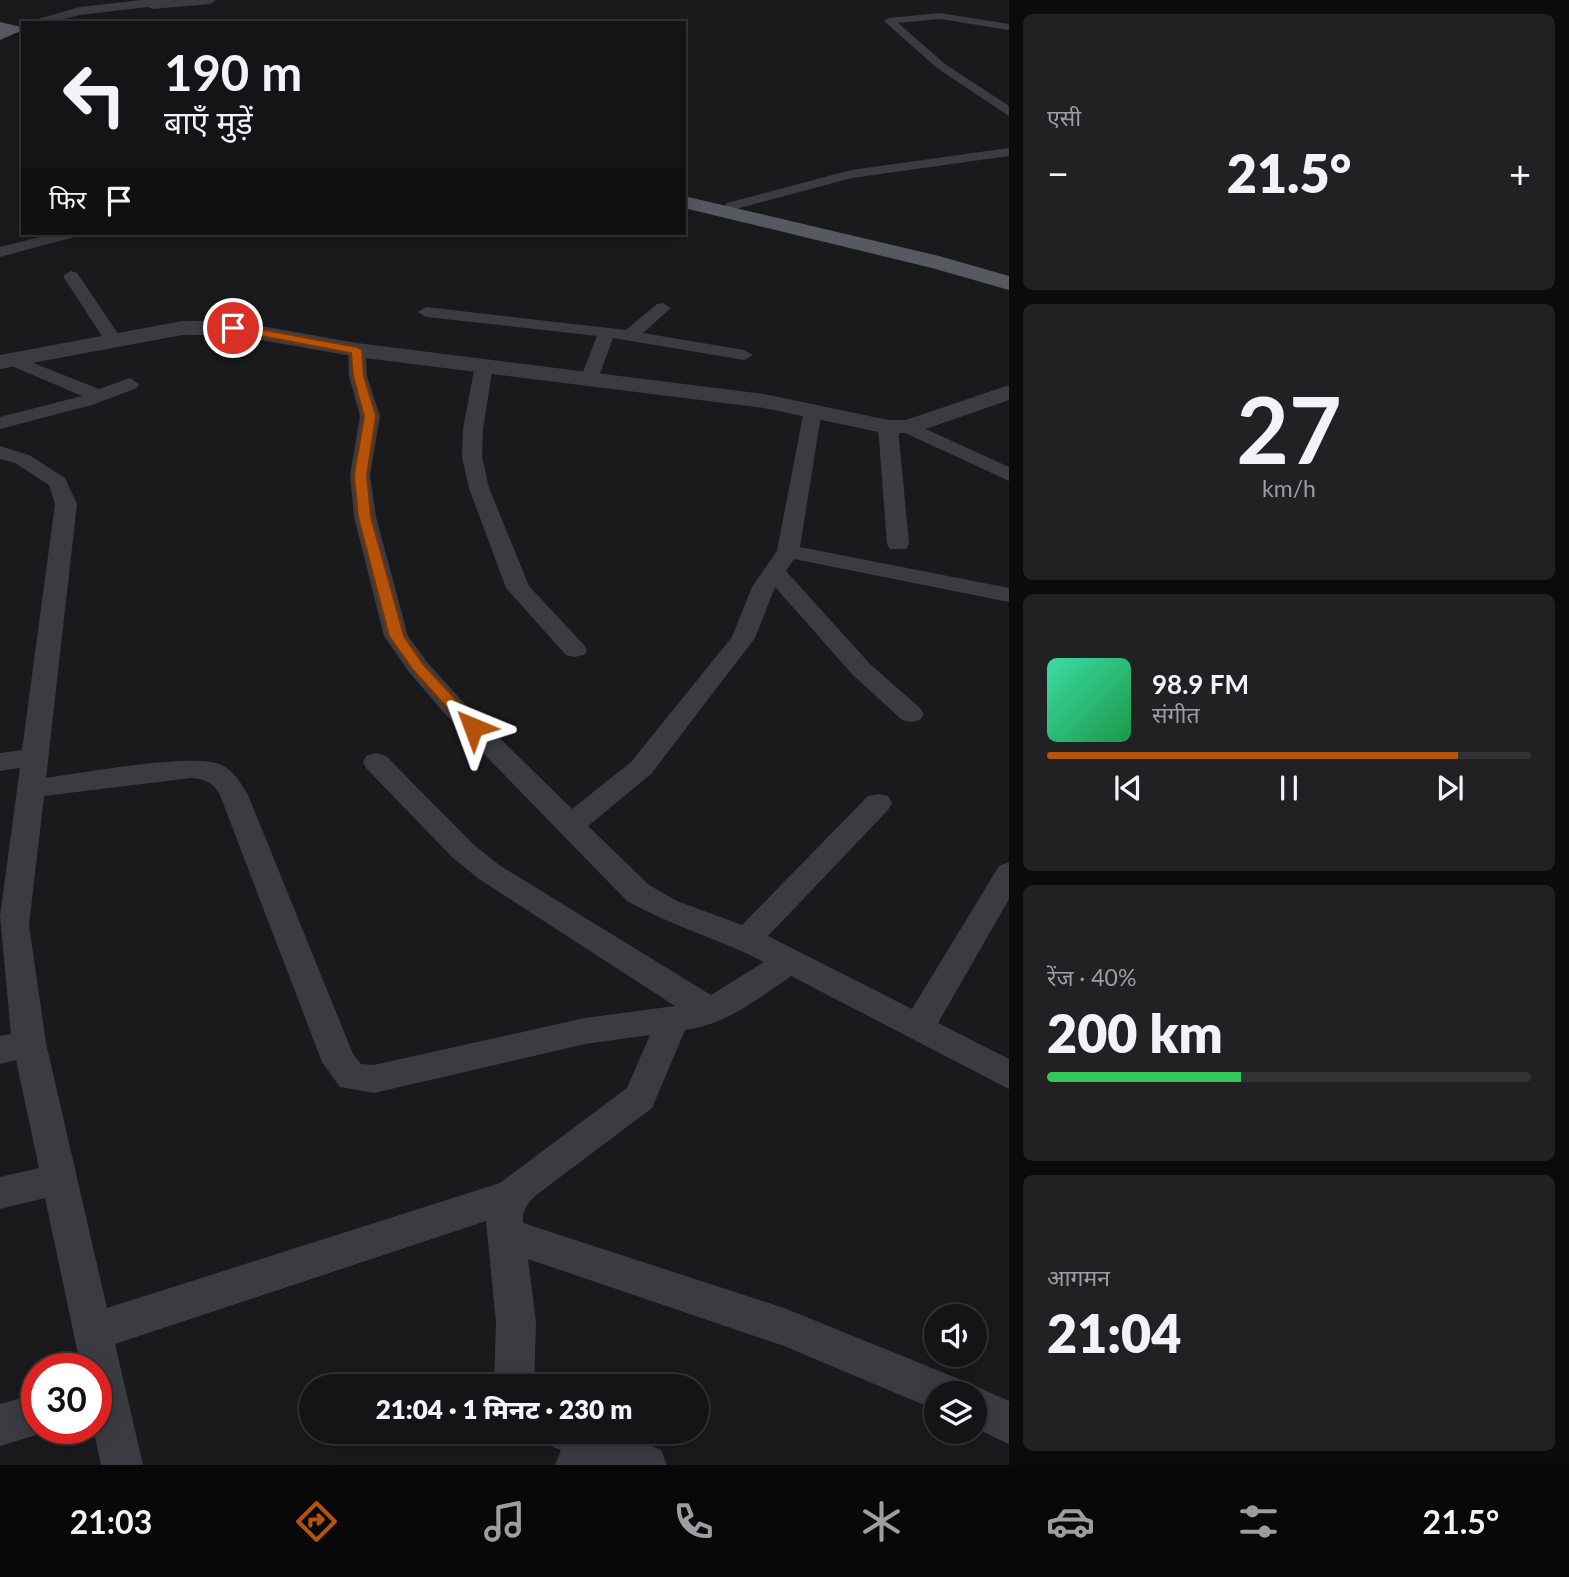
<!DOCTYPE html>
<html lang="hi">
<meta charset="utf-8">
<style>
:root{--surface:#141416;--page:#212123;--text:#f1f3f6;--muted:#9d9ea1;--line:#333335;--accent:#b45309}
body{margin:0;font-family:Lato,"Noto Sans Devanagari",sans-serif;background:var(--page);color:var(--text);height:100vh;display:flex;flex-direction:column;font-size:26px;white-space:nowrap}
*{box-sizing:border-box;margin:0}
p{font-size:23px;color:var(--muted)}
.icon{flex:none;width:38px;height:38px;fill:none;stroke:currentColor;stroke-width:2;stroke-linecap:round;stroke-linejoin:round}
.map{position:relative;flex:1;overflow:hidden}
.drawer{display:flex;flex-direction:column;gap:14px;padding:14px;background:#0b0b0c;width:560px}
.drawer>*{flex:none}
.banner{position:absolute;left:21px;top:21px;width:665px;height:214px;border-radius:0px;box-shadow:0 4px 18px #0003,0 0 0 2px var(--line);background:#141416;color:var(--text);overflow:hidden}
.fabs{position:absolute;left:924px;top:1304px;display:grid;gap:14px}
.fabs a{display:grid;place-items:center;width:63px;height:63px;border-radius:50%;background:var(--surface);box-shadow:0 4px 18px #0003,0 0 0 2px var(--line);font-size:35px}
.speed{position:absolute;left:21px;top:1353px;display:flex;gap:14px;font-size:35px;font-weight:700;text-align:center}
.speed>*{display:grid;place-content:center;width:91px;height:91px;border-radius:50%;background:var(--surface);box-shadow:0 4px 18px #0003,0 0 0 2px var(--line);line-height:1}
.speed .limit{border:10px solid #d22;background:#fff;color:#111}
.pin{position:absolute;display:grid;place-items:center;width:60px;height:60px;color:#fff;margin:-30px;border:4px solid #fff;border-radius:50%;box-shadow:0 2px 7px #0007}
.me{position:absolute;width:77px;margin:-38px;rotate:316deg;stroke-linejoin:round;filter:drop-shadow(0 0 5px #0008)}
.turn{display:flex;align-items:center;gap:24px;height:147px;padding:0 28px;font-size:32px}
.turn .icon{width:91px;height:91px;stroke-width:2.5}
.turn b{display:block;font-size:49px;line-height:60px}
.then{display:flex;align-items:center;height:66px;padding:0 28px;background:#0003;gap:14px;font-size:26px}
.big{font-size:52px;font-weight:800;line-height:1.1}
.drawer .card{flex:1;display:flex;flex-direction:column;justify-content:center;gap:10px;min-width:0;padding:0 24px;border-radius:10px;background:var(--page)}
.drawer .dial{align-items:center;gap:0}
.dial b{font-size:91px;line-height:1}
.song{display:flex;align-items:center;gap:21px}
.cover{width:84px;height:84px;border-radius:10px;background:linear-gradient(135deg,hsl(160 70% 55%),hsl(140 70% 35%))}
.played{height:7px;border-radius:4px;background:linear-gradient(90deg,var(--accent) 85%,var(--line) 85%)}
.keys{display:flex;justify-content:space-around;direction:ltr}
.heat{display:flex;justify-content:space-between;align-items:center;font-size:38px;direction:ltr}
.charge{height:10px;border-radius:5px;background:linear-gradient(90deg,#34c759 40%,var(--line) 0)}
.trip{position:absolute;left:299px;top:1374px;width:410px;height:70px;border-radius:35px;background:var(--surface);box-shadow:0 4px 18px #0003,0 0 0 2px var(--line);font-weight:800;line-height:70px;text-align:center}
.dock{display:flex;height:112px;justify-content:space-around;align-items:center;background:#080809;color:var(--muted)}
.dock .icon{width:49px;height:49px}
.dock .current{color:var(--accent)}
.dock b{font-size:32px;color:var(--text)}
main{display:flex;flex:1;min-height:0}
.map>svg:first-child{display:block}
</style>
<main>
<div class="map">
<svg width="1009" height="1465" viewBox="0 0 1009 1465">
<rect width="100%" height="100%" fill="#1a1a1d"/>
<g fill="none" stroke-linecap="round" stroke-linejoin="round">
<path fill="#3b3c42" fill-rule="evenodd" d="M940 13 1009 24V30L940 19 898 23 945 64 1009 106V116L937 68 884 21 889 18Z
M1009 148V156L852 178 732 210 725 206 727 203 851 170Z
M56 233H81L78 236 0 257V247Z
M71 271 77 273 123 341 120 345 114 346 105 341 63 276Z
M663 303 671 308 643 333 744 350 753 355 744 360 613 338 598 379 589 385 580 379 597 336 426 317 418 312 426 307 626 330 657 304Z
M357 345 366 350 367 376 380 416 370 475 376 517 408 636 427 662 464 703 572 809 631 762 732 637 752 587 777 551 805 405H819L822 409 800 547 1009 588V602L794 559 786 571 870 664 920 708 924 714 920 720 911 722 902 720 852 674 775 587 755 638 651 774 588 826 649 885 677 901 742 925 868 796 878 794 888 796 892 803 888 810 768 936 912 1009 999 866 1009 862V899L938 1023 1009 1059V1089L791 976C758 999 725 1025 685 1030L652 1108 535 1196C526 1205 522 1211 523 1223L784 1308 959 1379 965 1391 975 1386 1009 1401V1444L975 1428V1393H936V1410L784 1346 528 1259 536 1322 534 1386H494L496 1322 486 1221 115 1344 143 1465H101L93 1428H96V1368H81L45 1198 0 1209V1177L39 1168 16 1060 0 1064V1036L11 1034 0 916 20 768 0 771V753L22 750 55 504 49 485 15 463 0 459V446L29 455 65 478 77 504 46 778C82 773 190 753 219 764 234 770 240 782 248 795L353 1054 361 1064 374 1065 585 1018 675 1006 479 879 453 858 366 768 363 762 366 756 376 753 386 756 473 844 499 865 711 995 764 962C720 939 671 926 627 901L446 715 409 672 384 636 354 517 350 475 360 416 349 376 348 350ZM191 778C205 779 213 782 220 795L322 1062 340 1087 374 1093 585 1044 650 1035 627 1088 500 1183 107 1308 46 1043 29 925 44 796Z
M13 355 99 389 130 378 139 384 137 388 92 405 0 429V417L82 396 7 364 4 360Z
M484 360 493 365 483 429 482 457 489 488 529 586 584 645 587 650 584 655 575 657 566 655 506 588 469 488 462 457 463 429 475 365Z
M888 421 898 427 909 544 906 549H890L887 544 878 427Z
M908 421 1009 467V481L901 431 898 427Z
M37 1394V1428L52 1430 0 1446V1404Z
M547 1432H617L661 1450 667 1465H555L561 1450 553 1447Z"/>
<path fill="#3b3c42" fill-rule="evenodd" d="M142 0H216L210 4 153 9 148 7 80 15 48 23H24L80 7Z
M182 321H233L357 343 764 394 888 420H906L1009 385V400L917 432 888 434 764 408 357 357 233 335H182L0 369V355Z"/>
<path fill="#575961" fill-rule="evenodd" d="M0 22 21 27 23 30 0 40Z
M684 196 939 256 1009 276V290L932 268 684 208Z"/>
</g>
<path fill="#b45309" stroke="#753606" stroke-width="2" d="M233 324 357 347 362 350 364 376 376 416 367 475 371 517 404 636 423 664 478 723 481 727 478 730H467L413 670 389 636 358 517 354 475 364 416 353 376 351 353 229 330 228 328Z"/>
</svg>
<div class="fabs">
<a><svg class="icon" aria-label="sound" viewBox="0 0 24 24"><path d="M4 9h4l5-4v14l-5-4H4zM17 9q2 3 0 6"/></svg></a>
<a><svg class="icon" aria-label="layers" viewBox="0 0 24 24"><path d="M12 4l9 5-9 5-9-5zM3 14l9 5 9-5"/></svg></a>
</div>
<div class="speed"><div class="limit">30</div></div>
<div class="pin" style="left:233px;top:328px;background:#d93025"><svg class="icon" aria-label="arrive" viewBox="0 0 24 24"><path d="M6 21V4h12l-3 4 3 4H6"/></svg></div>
<svg class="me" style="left:473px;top:727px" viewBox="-20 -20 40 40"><path d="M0-17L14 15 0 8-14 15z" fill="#b45309" stroke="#fff" stroke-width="4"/></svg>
<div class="trip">21:04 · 1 मिनट · 230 m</div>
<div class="banner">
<div class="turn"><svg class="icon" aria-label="left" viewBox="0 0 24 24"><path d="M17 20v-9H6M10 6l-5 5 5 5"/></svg><div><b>190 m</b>बाएँ मुड़ें</div></div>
<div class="then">फिर<svg class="icon" aria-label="arrive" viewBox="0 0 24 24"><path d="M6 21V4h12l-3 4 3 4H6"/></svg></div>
</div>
</div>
<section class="drawer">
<div class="card"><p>एसी</p>
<div class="heat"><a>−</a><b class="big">21.5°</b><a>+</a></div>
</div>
<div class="card dial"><b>27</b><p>km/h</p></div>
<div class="card">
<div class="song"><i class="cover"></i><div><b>98.9 FM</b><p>संगीत</p></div></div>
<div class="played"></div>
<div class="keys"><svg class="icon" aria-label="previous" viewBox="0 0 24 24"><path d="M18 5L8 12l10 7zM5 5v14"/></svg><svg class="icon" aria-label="pause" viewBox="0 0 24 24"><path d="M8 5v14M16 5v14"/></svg><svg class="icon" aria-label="next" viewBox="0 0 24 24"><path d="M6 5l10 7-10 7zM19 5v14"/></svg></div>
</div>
<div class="card"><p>रेंज · 40%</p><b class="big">200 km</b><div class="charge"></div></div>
<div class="card"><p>आगमन</p><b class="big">21:04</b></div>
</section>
</main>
<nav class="dock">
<b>21:03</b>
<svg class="icon current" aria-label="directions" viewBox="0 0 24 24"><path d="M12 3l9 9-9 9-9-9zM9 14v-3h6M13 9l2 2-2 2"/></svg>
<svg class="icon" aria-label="music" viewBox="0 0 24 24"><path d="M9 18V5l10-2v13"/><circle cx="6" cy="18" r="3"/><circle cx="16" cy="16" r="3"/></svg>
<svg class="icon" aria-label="phone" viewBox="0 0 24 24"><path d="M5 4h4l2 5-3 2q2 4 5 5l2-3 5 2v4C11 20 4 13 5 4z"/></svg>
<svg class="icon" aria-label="climate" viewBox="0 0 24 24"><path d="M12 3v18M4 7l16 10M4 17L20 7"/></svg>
<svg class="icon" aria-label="car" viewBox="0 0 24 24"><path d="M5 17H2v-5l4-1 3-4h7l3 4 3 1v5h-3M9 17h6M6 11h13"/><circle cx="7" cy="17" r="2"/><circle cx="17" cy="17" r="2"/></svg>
<svg class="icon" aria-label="filters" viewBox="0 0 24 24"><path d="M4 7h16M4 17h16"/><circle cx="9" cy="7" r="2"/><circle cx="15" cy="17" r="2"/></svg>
<b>21.5°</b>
</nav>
